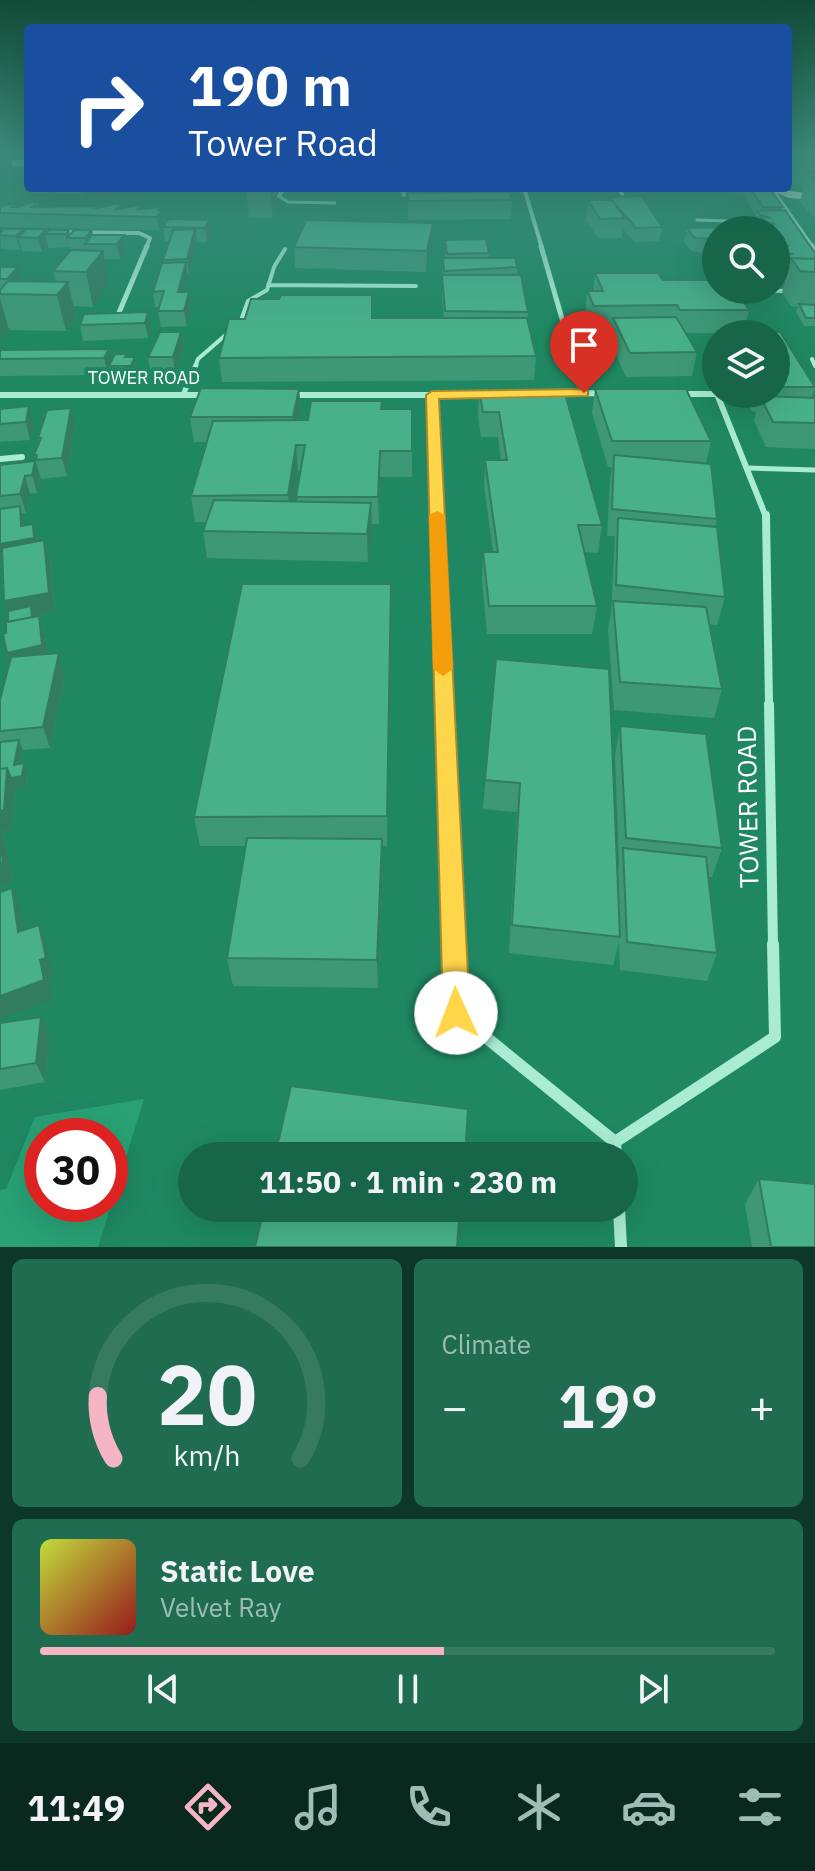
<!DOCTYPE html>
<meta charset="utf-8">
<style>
:root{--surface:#17664a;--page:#206c51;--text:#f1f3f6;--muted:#9ebdb5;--line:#367a62;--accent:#f5b5c4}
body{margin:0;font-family:"IBM Plex Sans",sans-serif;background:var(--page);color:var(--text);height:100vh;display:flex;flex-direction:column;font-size:30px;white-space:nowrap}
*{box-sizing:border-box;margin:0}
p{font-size:26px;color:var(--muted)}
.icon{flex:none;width:44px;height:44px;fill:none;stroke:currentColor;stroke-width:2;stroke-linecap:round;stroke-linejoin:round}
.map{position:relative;height:1247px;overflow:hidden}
.drawer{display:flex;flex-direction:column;gap:12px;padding:12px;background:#0d3829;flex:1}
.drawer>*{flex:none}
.guide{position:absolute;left:24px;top:24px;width:768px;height:168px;border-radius:8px;box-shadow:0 8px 32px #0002;background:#1a4fa0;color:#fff;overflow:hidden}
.tools{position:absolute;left:702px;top:216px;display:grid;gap:16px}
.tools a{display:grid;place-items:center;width:88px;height:88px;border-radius:50%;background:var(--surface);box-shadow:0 8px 32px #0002;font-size:40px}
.speed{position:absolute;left:24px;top:1118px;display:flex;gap:16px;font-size:40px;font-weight:700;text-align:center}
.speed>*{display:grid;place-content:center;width:104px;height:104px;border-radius:50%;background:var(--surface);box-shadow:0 8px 32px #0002;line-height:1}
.speed .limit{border:12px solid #d22;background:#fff;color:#111}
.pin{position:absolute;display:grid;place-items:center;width:68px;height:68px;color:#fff;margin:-82px -34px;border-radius:50% 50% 50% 0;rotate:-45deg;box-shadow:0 0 8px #0007}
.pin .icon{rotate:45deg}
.me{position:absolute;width:88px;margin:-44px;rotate:358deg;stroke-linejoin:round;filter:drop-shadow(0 0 6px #0008)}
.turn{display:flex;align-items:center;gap:28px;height:168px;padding:0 32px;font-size:36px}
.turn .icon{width:104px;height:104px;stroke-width:2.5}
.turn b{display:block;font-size:56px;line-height:68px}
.big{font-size:60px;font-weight:800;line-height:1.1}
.drawer .widget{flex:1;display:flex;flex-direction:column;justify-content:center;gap:12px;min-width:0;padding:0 28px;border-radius:12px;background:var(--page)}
.drawer .dial{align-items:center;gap:0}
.dial svg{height:208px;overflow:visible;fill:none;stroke:var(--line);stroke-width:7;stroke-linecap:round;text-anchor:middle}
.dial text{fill:var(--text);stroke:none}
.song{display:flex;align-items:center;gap:24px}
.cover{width:96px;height:96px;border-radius:12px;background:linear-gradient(135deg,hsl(70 70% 55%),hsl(0 70% 35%))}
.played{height:8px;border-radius:4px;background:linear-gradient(90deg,var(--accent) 55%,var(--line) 55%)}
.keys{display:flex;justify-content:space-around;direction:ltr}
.heat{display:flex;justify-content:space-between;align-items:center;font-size:44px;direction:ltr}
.drawer .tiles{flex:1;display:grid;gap:12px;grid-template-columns:1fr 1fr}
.widget:last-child{grid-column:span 2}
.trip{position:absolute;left:178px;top:1142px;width:460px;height:80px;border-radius:40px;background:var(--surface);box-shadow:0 8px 32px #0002;font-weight:800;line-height:80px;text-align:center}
.menu{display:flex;height:128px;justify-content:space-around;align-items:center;background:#09291e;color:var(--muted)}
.menu .icon{width:56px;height:56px}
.menu .selected{color:var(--accent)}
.menu b{font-size:36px;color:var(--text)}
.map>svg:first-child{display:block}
</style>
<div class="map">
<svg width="815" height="1247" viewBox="0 0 815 1247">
<rect width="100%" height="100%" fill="#1f8863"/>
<path fill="#29a175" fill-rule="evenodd" d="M144 1099 98 1247H0V1190L6 1189 35 1117ZM42 1136H110V1204H42Z"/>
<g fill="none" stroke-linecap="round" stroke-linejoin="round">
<path stroke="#a9ebd3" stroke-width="3" d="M279 196 288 202 335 203
M697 220 760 222"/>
<path stroke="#a9ebd3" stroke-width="4" d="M268 285 416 286
M726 290 787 291
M239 326 248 301 267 290 274 267 285 249
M812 359 815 366
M195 367 198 359 229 332"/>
<path stroke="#a9ebd3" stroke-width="5" d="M183 395 196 365
M748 468 815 470"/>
<path stroke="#a9ebd3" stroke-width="4" d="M403 188 404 195
M524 188 542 248
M619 188 627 205
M772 189 813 248
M279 196 284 188
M61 232 139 233 150 238 146 248"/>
<path stroke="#a9ebd3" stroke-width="5" d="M541 246 576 367
M812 246 815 251
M112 316 118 315 147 246"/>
<path stroke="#a9ebd3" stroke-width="6" d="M576 365 584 393
M557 394 603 393
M681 394H716
M717 394 766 517
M0 395H208
M289 395H432
M0 459 22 457
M437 517 432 395H487"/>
<path stroke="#a9ebd3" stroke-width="8" d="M437 515 444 706
M766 515 769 706"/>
<path stroke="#a9ebd3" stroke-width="10" d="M444 704 453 946
M769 704 773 946"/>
<path stroke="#a9ebd3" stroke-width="12" d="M453 944 456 1013 615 1142 775 1037 773 944
M615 1142 616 1156
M619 1208 621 1247"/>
<path fill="#eefef9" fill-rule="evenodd" d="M28 159V165L0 168V162Z
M765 188 815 194V200L789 198Z"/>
</g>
<path fill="#3e9878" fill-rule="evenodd" d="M788 153H815V219L800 202 804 186 788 183Z
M32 188H88V189L118 193 110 198 86 200V191L83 194 33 193Z
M246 188H276L277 196 273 218H249Z
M324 188H337V191H324Z
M367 188H395L394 190Z
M440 188H500V192L512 200 511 219 408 220V193L441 192Z
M727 188H769L783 207 782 210 815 253V326H804L796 312 798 307 791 306 782 292 785 283 782 278 783 273 781 270 782 267H780L776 261V230H758L754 224 756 215 742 193H732Z
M609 197 662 227 659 241 634 242 623 229 622 238H598L586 220 588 200H609Z
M38 202 39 207 98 206 99 208H120L141 205 142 209 161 210 164 223 159 230 0 227V206L16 207Z
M210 220 212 234 207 242H197L189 274H188L184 292 191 307 187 326 161 327 158 311 159 307H155L153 292 164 263 163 260 170 241H165L163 227Z
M687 228 716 230V253L693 252 684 242Z
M46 229 47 232 70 235 92 230 93 235H124L126 250 120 259H104L109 285 93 307 73 306 76 318 66 331 9 330 0 340V267L22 282H56L53 271 70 251V247L48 248V245L42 252 22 251 21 248 20 250 1 249 0 233Z
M445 240 489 253V258L517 267V275L528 312 527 320 536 356 534 380 222 382 219 358 373 318H444L442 297V275L443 258H445Z
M433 243 426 272 295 268 294 247Z
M595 273H658L663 280H716V290H735L749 310 744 331 780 332 815 387 812 397 815 398V449L766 447 754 421 756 412 752 411 743 394H776V334L685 333 697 352 692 376 626 377 610 341 612 328 591 329 585 313 587 291H593Z
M148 312 151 328 148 338 83 341 80 325Z
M184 348 175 374 151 373 148 357Z
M109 349 111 361 127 357H135L136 365 132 375H111L110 370 108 375 0 376V350Z
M299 389 301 413 299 420H308L382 409H412V477H380L379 524H371L368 562 207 558 203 531 206 522H195L191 496 206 442H194L190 417ZM298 471H300L297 502H293Z
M595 389 711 441 706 463 717 519 715 527 725 597 717 625 709 624 722 689 714 718 614 710 608 629 611 613 615 536H607L610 481 612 467H608L592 413Z
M564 390 602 525 598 553 584 552 597 606 592 634H487L482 580 483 552H493L484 486 485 460H501L498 437H481L478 416 479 391Z
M0 409 34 424 30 440 0 442Z
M76 425 67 476 41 479 34 455 39 442 38 438Z
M35 461 40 480 37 493 30 494 26 513H22L25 525 33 524 38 541 44 540 50 559 55 612 34 616H39L45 635 47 654 65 673 50 748 23 750 20 764 27 774 26 786 15 788 12 831 2 832 5 838 12 882 0 886V700L10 662 7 653 6 633 8 622V611L4 601 2 563 0 564V465Z
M391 612 387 846H382L383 868 378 988 233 986 227 958 246 846H200L194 817Z
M496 659 617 874 619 865 615 756 620 726 722 848 712 877H708L717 953 707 981 620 970 619 942 613 965 509 953 517 812 483 809Z
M0 1023 50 1036 45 1082 0 1090Z
M759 1179 815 1247H752L745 1204Z"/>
<path fill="#327c61" d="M0 153H15L16 159H11L14 173 0 176Z
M81 188H88V190L83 194Z
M114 188H117L118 193 110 198 86 200 84 193Z
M270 188H276L277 196 273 218Z
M160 207 161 211 162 210 164 223 159 230 157 217 158 210Z
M210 220 212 234 207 242 205 228Z
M433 223V243L426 272 427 251Z
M23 229 25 237H18L21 248 20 250 16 236Z
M46 229 47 234H45L48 245 42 252 38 238Z
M195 229 197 243 189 274 187 259Z
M69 230 71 238H67L69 248 66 234Z
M92 230 94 244H86L85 238Z
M124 235 126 250 120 259 117 244Z
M103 251 109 285 93 307 86 272Z
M186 262 188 277 180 307 178 292Z
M18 267 25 295 11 294 7 279Z
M68 282 76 318 66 331 57 295Z
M189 292 191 307 187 326 184 311Z
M0 298 9 330 0 340Z
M148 312 151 328 148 338 145 323Z
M181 332 184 348 175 374 173 357Z
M109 349 112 365 109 366 110 370 108 375 104 358Z
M135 357 136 365 132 375 131 366Z
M299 389 301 413 295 442 293 417Z
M29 406 34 424 30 440 26 422Z
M71 408 76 425 67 476 62 458Z
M296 445 298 471 291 522 288 495Z
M380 451V477L379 524 378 497Z
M35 461 40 480 37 493 32 475Z
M25 476 30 494 26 513 20 494Z
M371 503 372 530 368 562 367 534Z
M20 506 25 524H33L39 543 40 557 0 564V544L21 526Z
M44 540 50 559 55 612 34 616H39L45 635 48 665 14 673 7 653 11 621 4 601Z
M391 584V612L387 846V816Z
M59 653 65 673 50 748 43 727Z
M19 740 23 750 18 775 14 765Z
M24 763 27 774 26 786 15 788 12 831 2 832 5 838 12 882 0 886V811L7 768Z
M382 839 383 868 378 988 377 960Z
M12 888 21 908 27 952 18 932Z
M39 925 47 945 54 977 49 979 52 1000 0 1019V996L40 960Z
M41 1017 50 1036 45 1082 36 1063Z"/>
<path fill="#48b18b" stroke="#327c61" stroke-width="2" d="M788 153H812L815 154V158Z
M807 172H815V181Z
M90 188H114L109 191 84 193Z
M750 188H769L783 207H763Z
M509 192 512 200 409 201 408 193Z
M642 196 662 227 636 228 609 197Z
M588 200H612L625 218 600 219Z
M31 202H38L32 207 98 206 96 208H99L113 204H120L116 209 141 205 138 209 160 207 158 210H162L157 217 0 213V206L16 203 12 207H18Z
M785 210 815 253V259L791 258 790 261H788L784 255 794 254 783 253 780 247 789 246 778 245 776 239H784L783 237H776V232H780L768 229 765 224H775L764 222 761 217 771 218 760 215 757 211Z
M169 219 210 220 205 228 163 227Z
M306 220 433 223 427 251 294 247Z
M727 227 729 230H716V239L695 238 687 228Z
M4 229H23L16 236 0 235V233Z
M27 229H46L38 238 18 237Z
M195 229 187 259 163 260 173 230Z
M49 230H69L66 234H45Z
M74 230H92L85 238H67Z
M92 235H124L117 244H85Z
M486 239 489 253 447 254 445 240Z
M71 250 103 251 86 272 53 271Z
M443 258H515L517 267 444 271Z
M791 258 815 259V272L800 271Z
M186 262 178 292H189L184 311H158L164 291 153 292 162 263Z
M0 267H18L7 279H0Z
M595 273H658L663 280H716V290H735L749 310H680L677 305 594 306 587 291H603Z
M442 275H521L528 312 445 311Z
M8 281 68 282 57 295 0 294V290Z
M281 295H372V318H527L536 356 219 358 229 319H245L251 299H279Z
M799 304 815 305V318H806Z
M148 312 145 323 80 325 84 314Z
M676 317 697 352 630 353 613 318Z
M728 331 780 332 815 387H776V334H729Z
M160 332H181L173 357H148Z
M109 349 104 358 0 359V350Z
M115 354H127L125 357H135L131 366H109Z
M201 388 299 389 293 417H190Z
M595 389H686L711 441H612Z
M564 390 602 525H578L597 606H489L483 552H498L485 460H507L499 412H483L479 391Z
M760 396 815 398V423L773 422Z
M311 401H382L381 409H412V451H380L378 497H296L305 445H296L288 495 191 496 213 421 308 420Z
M29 406 26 422 0 424V409Z
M71 408 62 458 36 460 37 455H34L41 438H38L47 410Z
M614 455 711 464 717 519 612 509Z
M35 461 32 475 25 476 20 494 0 496V465Z
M214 500 371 503 367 534 203 531Z
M20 506 21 526 33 524 34 538 0 544V509Z
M618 518 717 527 725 597 616 585Z
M44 540 49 593 4 601 2 548Z
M242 584H391L387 816 194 817Z
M613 601 706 607 722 689 620 682Z
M31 606 32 617 8 622V611Z
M39 616 42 645 7 653 3 634 6 633V622Z
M59 653 43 727 0 731V700L11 657Z
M496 659 609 669 620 937 512 925 520 783 485 780Z
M620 726 706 734 722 848 626 838Z
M19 740 14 765 24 763 22 776 11 778 7 768 0 769V742Z
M7 768 4 810 0 811V769Z
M247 838 382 839 377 960 227 958Z
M0 842 3 862 0 863Z
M623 848 706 857 717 953 627 942Z
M12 888 18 932 39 925 46 958 40 960 44 980 0 996V892Z
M41 1017 36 1063 0 1069V1023Z
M291 1086 468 1109 465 1156H275Z
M759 1179 815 1184V1247H771Z
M264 1208H460L457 1247H255Z"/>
<linearGradient id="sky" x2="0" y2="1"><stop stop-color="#114b36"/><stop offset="0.47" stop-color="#3c8b7c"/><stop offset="1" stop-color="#3c8b7c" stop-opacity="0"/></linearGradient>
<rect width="815" height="328" fill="url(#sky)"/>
<path fill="#ffd54a" stroke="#a68a30" stroke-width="2" d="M584 389 588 391V396L439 399 470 1013 466 1022 456 1026 447 1022 443 1013 426 395 432 391Z"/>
<path fill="#f59e0b" d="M437 511 445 515 453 669 443 676 433 669 429 515Z"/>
<g text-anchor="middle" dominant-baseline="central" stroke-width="8" stroke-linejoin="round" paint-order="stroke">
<g font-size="18" fill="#fff" stroke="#1f8863">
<text x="144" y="377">TOWER ROAD</text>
</g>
<g font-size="26" fill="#fff" stroke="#1f8863">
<text transform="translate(747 807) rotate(-91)">TOWER ROAD</text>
</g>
</g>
</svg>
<div class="tools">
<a><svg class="icon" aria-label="search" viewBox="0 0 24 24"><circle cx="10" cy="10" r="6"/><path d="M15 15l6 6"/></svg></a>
<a><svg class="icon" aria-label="layers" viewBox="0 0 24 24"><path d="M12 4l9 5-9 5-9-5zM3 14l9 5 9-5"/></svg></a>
</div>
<div class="speed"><div class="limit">30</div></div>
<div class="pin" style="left:584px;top:393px;background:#d93025"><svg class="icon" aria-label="arrive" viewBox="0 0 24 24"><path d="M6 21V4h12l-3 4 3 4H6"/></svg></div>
<svg class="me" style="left:456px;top:1013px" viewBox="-20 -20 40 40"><circle r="19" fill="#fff"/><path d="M0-13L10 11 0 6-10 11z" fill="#ffd54a"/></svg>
<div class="trip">11:50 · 1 min · 230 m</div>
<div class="guide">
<div class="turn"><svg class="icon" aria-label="right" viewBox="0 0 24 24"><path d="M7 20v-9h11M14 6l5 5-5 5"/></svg><div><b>190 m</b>Tower Road</div></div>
</div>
</div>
<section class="drawer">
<div class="tiles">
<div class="widget dial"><svg viewBox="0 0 100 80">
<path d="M14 69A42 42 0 1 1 86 69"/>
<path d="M14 69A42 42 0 0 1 8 45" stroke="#f5b5c4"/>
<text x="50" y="56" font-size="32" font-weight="700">20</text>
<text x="50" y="72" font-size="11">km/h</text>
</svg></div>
<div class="widget"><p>Climate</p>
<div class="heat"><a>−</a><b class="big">19°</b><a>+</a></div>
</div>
<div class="widget">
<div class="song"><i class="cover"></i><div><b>Static Love</b><p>Velvet Ray</p></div></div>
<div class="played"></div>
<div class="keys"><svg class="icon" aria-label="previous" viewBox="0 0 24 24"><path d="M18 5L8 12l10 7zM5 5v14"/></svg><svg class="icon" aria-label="pause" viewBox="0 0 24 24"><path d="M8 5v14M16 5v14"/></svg><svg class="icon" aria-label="next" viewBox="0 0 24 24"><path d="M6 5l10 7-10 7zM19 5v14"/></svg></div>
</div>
</div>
</section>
<nav class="menu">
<b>11:49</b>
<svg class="icon selected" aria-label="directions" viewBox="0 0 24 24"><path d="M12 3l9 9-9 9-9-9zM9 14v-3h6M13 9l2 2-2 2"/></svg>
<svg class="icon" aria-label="music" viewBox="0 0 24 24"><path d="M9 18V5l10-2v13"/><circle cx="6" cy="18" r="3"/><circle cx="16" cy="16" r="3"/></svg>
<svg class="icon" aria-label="phone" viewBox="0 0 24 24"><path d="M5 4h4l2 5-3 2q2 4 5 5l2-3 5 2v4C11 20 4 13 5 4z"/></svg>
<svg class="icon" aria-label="climate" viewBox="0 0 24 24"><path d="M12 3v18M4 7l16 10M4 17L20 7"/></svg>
<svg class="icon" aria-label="car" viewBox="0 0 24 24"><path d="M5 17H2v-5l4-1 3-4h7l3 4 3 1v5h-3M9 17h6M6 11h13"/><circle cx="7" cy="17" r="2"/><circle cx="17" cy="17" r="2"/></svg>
<svg class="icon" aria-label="filters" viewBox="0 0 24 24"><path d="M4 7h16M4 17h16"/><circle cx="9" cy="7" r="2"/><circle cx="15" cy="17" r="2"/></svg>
</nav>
